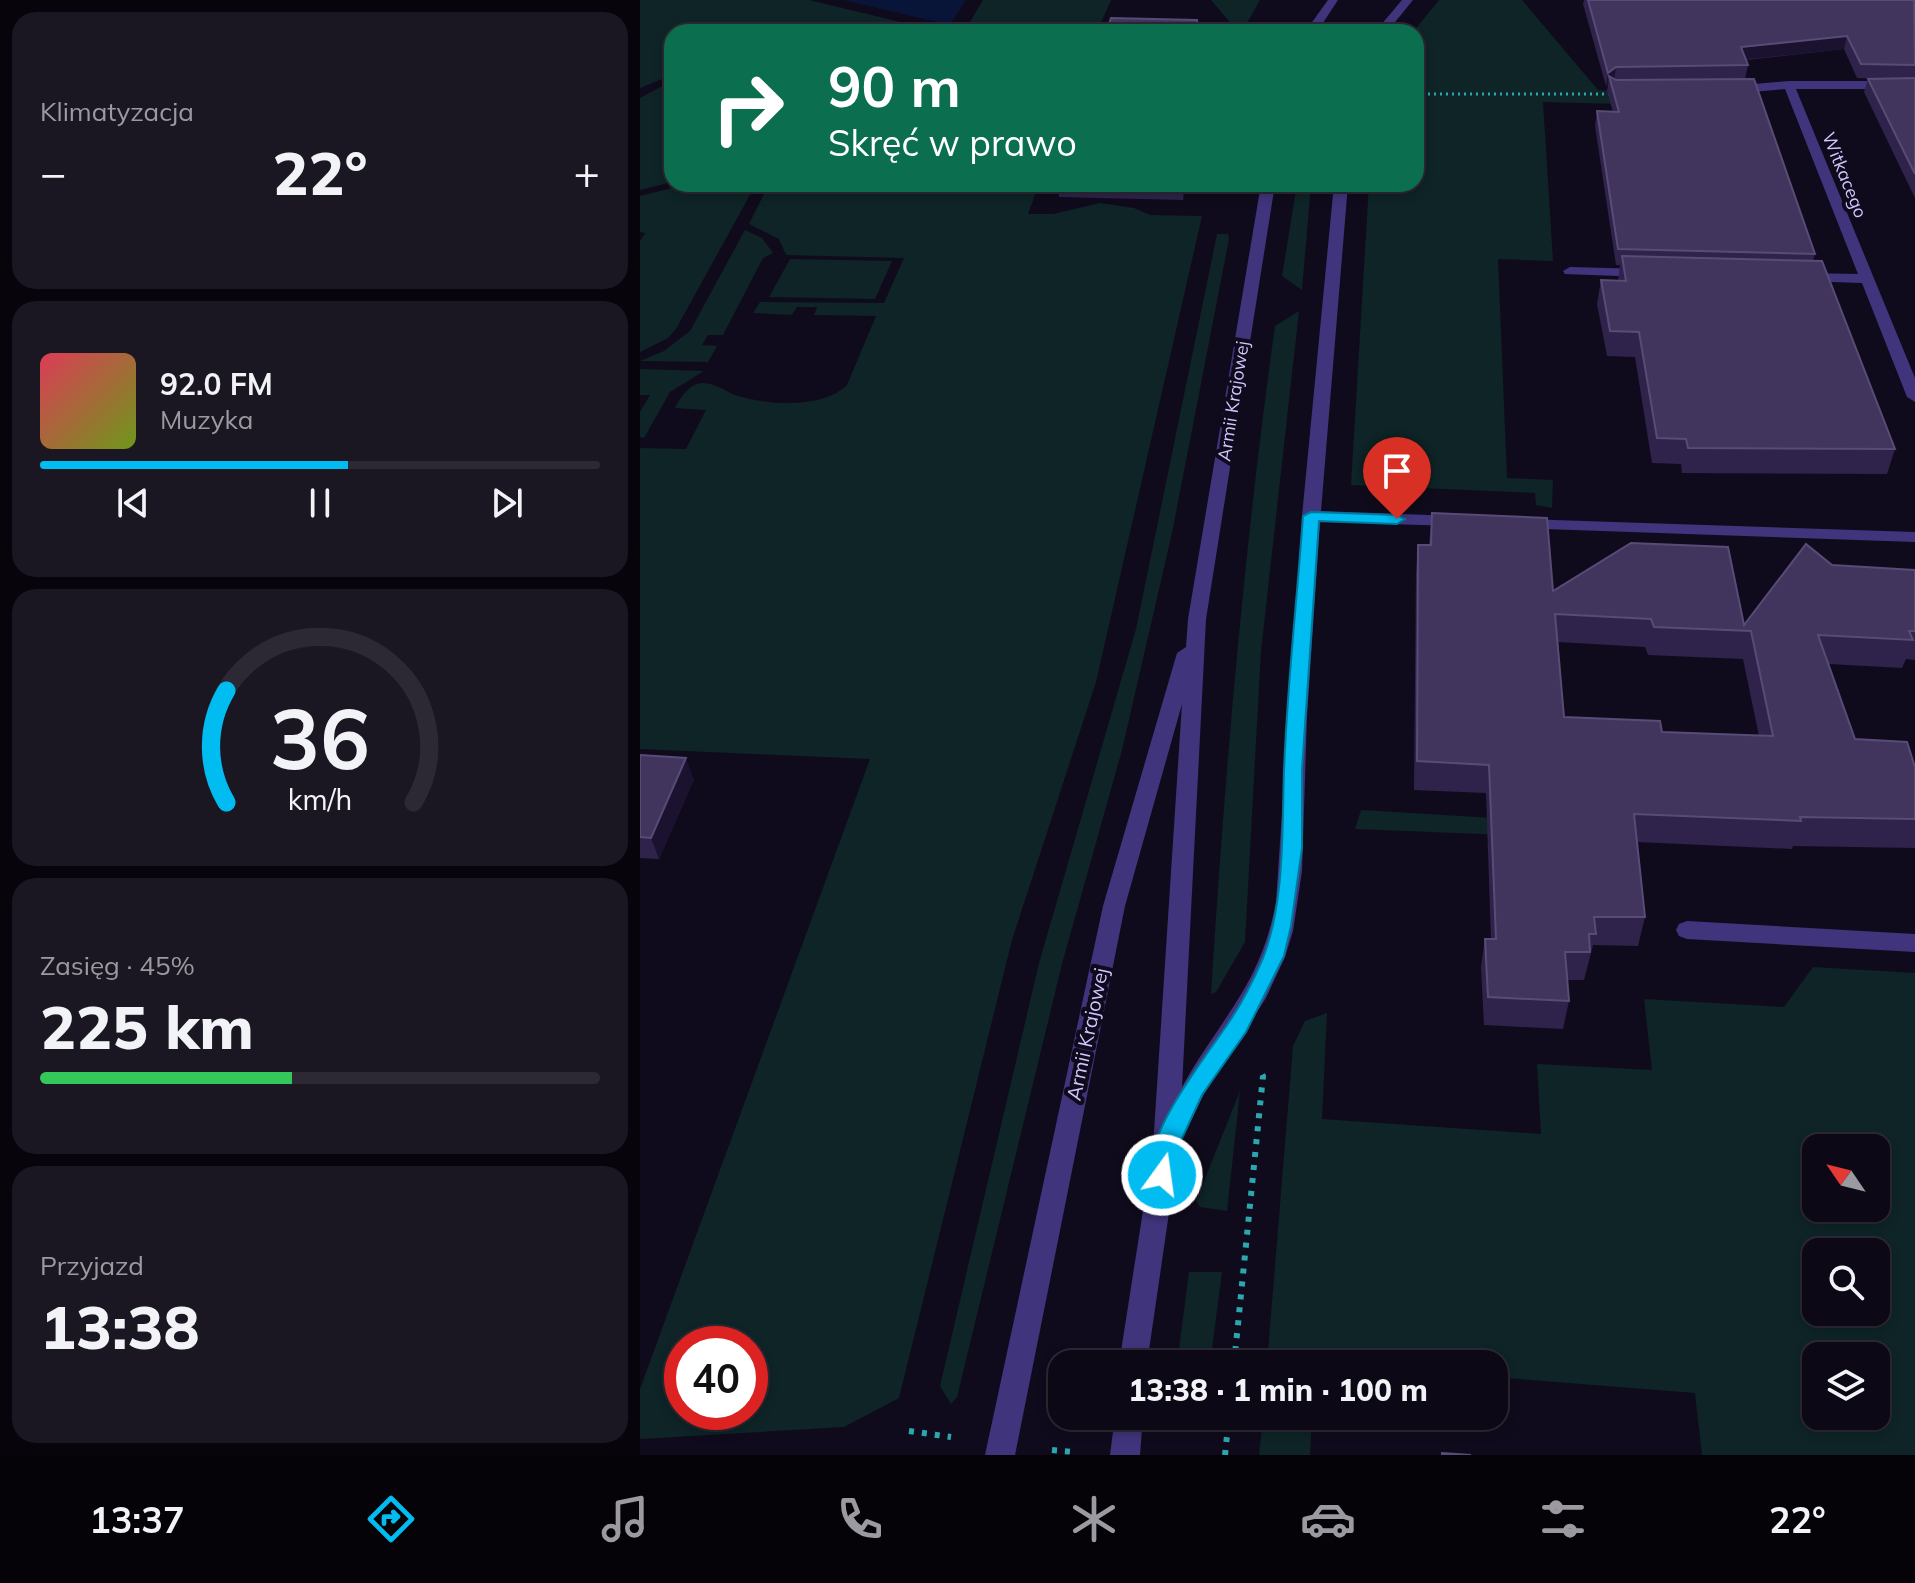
<!DOCTYPE html>
<html lang="pl">
<meta charset="utf-8">
<style>
:root{--surface:#0c0815;--page:#1a1622;--text:#f1f3f6;--muted:#9a9aa0;--line:#2c2934;--accent:#00bcf1}
body{margin:0;font-family:Mulish,sans-serif;background:var(--page);color:var(--text);height:100vh;display:flex;flex-direction:column;font-size:30px;white-space:nowrap}
*{box-sizing:border-box;margin:0}
p{font-size:26px;color:var(--muted)}
.icon{flex:none;width:44px;height:44px;fill:none;stroke:currentColor;stroke-width:2;stroke-linecap:round;stroke-linejoin:round}
.map{position:relative;flex:1;overflow:hidden}
.panel{display:flex;flex-direction:column;gap:12px;padding:12px;background:#07040c;width:640px}
.panel>*{flex:none}
.banner{position:absolute;left:24px;top:24px;width:760px;height:168px;border-radius:24px;box-shadow:0 4px 12px #0003,0 0 0 2px var(--line);background:#0b6e4f;color:#fff;overflow:hidden}
.needle{width:52px;rotate:305deg}
.fabs{position:absolute;left:1162px;top:1134px;display:grid;gap:16px}
.fabs a{display:grid;place-items:center;width:88px;height:88px;border-radius:16px;background:var(--surface);box-shadow:0 4px 12px #0003,0 0 0 2px var(--line);font-size:40px}
.speed{position:absolute;left:24px;top:1326px;display:flex;gap:16px;font-size:40px;font-weight:700;text-align:center}
.speed>*{display:grid;place-content:center;width:104px;height:104px;border-radius:50%;background:var(--surface);box-shadow:0 4px 12px #0003,0 0 0 2px var(--line);line-height:1}
.speed .limit{border:12px solid #d22;background:#fff;color:#111}
.pin{position:absolute;display:grid;place-items:center;width:68px;height:68px;color:#fff;margin:-82px -34px;border-radius:50% 50% 50% 0;rotate:-45deg;box-shadow:0 0 8px #0007}
.pin .icon{rotate:45deg}
.me{position:absolute;width:88px;margin:-44px;rotate:14deg;stroke-linejoin:round;filter:drop-shadow(0 0 6px #0008)}
.turn{display:flex;align-items:center;gap:28px;height:168px;padding:0 32px;font-size:36px}
.turn .icon{width:104px;height:104px;stroke-width:2.5}
.turn b{display:block;font-size:56px;line-height:68px}
.big{font-size:60px;font-weight:800;line-height:1.1}
.panel .card{flex:1;display:flex;flex-direction:column;justify-content:center;gap:12px;min-width:0;padding:0 28px;border-radius:24px;background:var(--page)}
.panel .dial{align-items:center;gap:0}
.dial svg{height:208px;overflow:visible;fill:none;stroke:var(--line);stroke-width:7;stroke-linecap:round;text-anchor:middle}
.dial text{fill:var(--text);stroke:none}
.song{display:flex;align-items:center;gap:24px}
.cover{width:96px;height:96px;border-radius:12px;background:linear-gradient(135deg,hsl(350 70% 55%),hsl(80 70% 35%))}
.played{height:8px;border-radius:4px;background:linear-gradient(90deg,var(--accent) 55%,var(--line) 55%)}
.keys{display:flex;justify-content:space-around;direction:ltr}
.heat{display:flex;justify-content:space-between;align-items:center;font-size:44px;direction:ltr}
.charge{height:12px;border-radius:6px;background:linear-gradient(90deg,#34c759 45%,var(--line) 0)}
.trip{position:absolute;left:408px;top:1350px;width:460px;height:80px;border-radius:24px;background:var(--surface);box-shadow:0 4px 12px #0003,0 0 0 2px var(--line);font-weight:800;line-height:80px;text-align:center}
.menu{display:flex;height:128px;justify-content:space-around;align-items:center;background:#050308;color:var(--muted)}
.menu .icon{width:56px;height:56px}
.menu .selected{color:var(--accent)}
.menu b{font-size:36px;color:var(--text)}
main{display:flex;flex:1;min-height:0}
.map>svg:first-child{display:block}
</style>
<main>
<section class="panel">
<div class="card"><p>Klimatyzacja</p>
<div class="heat"><a>−</a><b class="big">22°</b><a>+</a></div>
</div>
<div class="card">
<div class="song"><i class="cover"></i><div><b>92.0 FM</b><p>Muzyka</p></div></div>
<div class="played"></div>
<div class="keys"><svg class="icon" aria-label="previous" viewBox="0 0 24 24"><path d="M18 5L8 12l10 7zM5 5v14"/></svg><svg class="icon" aria-label="pause" viewBox="0 0 24 24"><path d="M8 5v14M16 5v14"/></svg><svg class="icon" aria-label="next" viewBox="0 0 24 24"><path d="M6 5l10 7-10 7zM19 5v14"/></svg></div>
</div>
<div class="card dial"><svg viewBox="0 0 100 80">
<path d="M14 69A42 42 0 1 1 86 69"/>
<path d="M14 69A42 42 0 0 1 14 26" stroke="#00bcf1"/>
<text x="50" y="56" font-size="32" font-weight="700">36</text>
<text x="50" y="72" font-size="11">km/h</text>
</svg></div>
<div class="card"><p>Zasięg · 45%</p><b class="big">225 km</b><div class="charge"></div></div>
<div class="card"><p>Przyjazd</p><b class="big">13:38</b></div>
</section>
<div class="map">
<svg width="1275" height="1455" viewBox="0 0 1275 1455">
<rect width="100%" height="100%" fill="#100b1c"/>
<path fill="#0e2426" fill-rule="evenodd" d="M0 0H169L302 32H32V75L0 88Z
M343 0H471L457 32H324Z
M571 0H620L602 32H598Z
M799 0H882L958 90 976 91 979 104 903 102 913 261 858 259 867 478 913 480 912 508 896 505 895 493 711 485 729 184H776V32H773Z
M32 81V182L0 190V98Z
M48 184H116L36 329 28 338 0 352V241L5 233 0 232V196Z
M129 184H399L388 214H413L460 203 494 208 510 215 562 216 456 682 372 940 259 1398 204 1427 0 1439V1389L230 759 0 749V448L46 449 66 410 35 408C41 397 49 384 62 383 74 382 86 392 98 396 128 405 183 409 207 385L236 316 174 315 177 307H157L152 315 113 313 120 302 244 303 264 258 146 255 139 239 109 224ZM42 1344H110V1412H42Z
M657 184H671L662 290 642 276Z
M105 230 122 238 133 253 123 258 83 335H68L62 345 77 346 68 362 0 361 24 351 50 331Z
M577 234H588L589 239 532 533 482 750 422 964 317 1397 311 1404 300 1386 399 963 496 629Z
M150 259 252 261 235 299 129 297Z
M659 311 621 651 605 942 576 992 571 994C585 770 604 548 635 326Z
M0 369 64 371 30 392 4 438 0 437V412L10 395H0Z
M721 810 917 822 919 837 715 829Z
M1173 967 1275 973V1455H1062L1055 1393 854 1377V1364H627L653 1046 665 1021 687 1013 682 1119 901 1134 897 1064 1012 1070 1004 999 1144 1007ZM1176 1148H1236V1208H1176ZM1176 1252H1236V1312H1176ZM1176 1356H1236V1416H1176Z
M600 1091 587 1211 560 1207 556 1201Z
M549 1272H582L570 1364H537Z
M623 1416H672L670 1455H619Z"/>
<path fill="#081438" d="M203 0H326L310 25Z"/>
<g fill="none" stroke-linecap="round" stroke-linejoin="round">
<path stroke="#2ba7ae" stroke-width="3" stroke-dasharray="2 4" stroke-linecap="butt" d="M776 94H971"/>
<path stroke="#2ba7ae" stroke-width="6" stroke-dasharray="5 8" stroke-linecap="butt" d="M594 1364 623 1076 620 1071
M269 1431 311 1437
M412 1450 434 1452
M585 1455 589 1416"/>
<path fill="#40357c" fill-rule="evenodd" d="M688 0H698L677 32H665Z
M762 0H773L747 32H735Z
M1149 81H1275V89H1156L1275 378V402L1267 397 1222 283 1164 281 1157 277 1164 273 1218 274 1145 89 1090 94 1084 90 1090 86Z
M621 184H635L566 619 542 1087C581 1017 620 987 636 902L662 516 694 184H708L681 511 815 516 824 521 815 526 680 522 667 716 662 871 653 931 645 957 626 998 564 1094 539 1144 507 1364H479L513 1147 542 704 485 906 375 1455H345L463 906 537 653 546 647 548 619Z
M930 267 1004 269 1011 273 1004 277 925 274 923 271Z
M883 519 1275 532V542L877 528 874 524Z
M1047 921 1275 934V952L1047 939 1039 936 1036 930 1039 924Z
M475 1416H503L500 1455H470Z"/>
</g>
<path fill="#2f234b" fill-rule="evenodd" d="M944 0H1275V198L1224 92 1228 79H1255L1217 78 1204 49 1106 60 1108 65 1105 79 1175 254 1173 261 1255 449 1247 474 1042 473 1041 464 1012 463 995 357 967 356 957 304 961 280 978 281 980 265H976L955 126 957 111 973 112 967 91 968 85 966 86 943 4Z
M418 184H547L543 200 419 197Z
M792 513 913 591 1104 625 1192 565 1275 570V660L1266 659 1262 668 1189 664 1215 739 1275 767V848L1153 846 1152 849 997 842 1005 917 998 946 953 945 944 980H927L929 1001 923 1029 844 1025 841 967 845 939H851L846 793 774 790 776 573 778 545H789ZM918 642 1005 647 1008 655 1103 659 1119 736 1022 732 924 717Z
M0 755 54 779 19 859 0 858Z"/>
<path fill="#1b1230" d="M1207 36 1204 49 1099 60 1101 47Z
M976 67 974 81 969 76 968 85 966 86 968 73Z
M543 184H547L543 200Z
M46 758 54 779 19 859 11 838Z"/>
<path fill="#41355e" stroke="#584c77" stroke-width="2" fill-rule="evenodd" d="M948 0H1274L1275 65 1221 64 1207 36 1101 47 1108 65 976 67 968 73Z
M471 18 557 20 558 32H466Z
M969 76 976 80 1114 79 1175 254 978 249 957 111 979 112Z
M1275 78V174L1228 79Z
M982 256 1182 261 1255 449 1048 448 1046 439 1017 438 999 332 970 331 961 280 986 281Z
M792 513 907 518 913 591 991 543 1088 547 1104 625 1166 544 1192 565 1275 570V631H1269L1273 640 1178 635 1215 739 1267 742 1275 767V819L1160 817 1161 821 994 814 1005 917H954L956 934H949L950 952H925L929 1001 848 997 845 939H856L849 765 777 761 778 545H791ZM915 614 1011 619 1014 627 1111 631 1133 736 1022 732 1020 721 924 717Z
M0 755 46 758 11 838 0 837Z
M802 1453 831 1455H802Z"/>
<path fill="#00bcf1" stroke="#007a9d" stroke-width="2" d="M671 512 757 515 765 519 757 524 679 521 662 769V848L651 926 644 956 606 1032 562 1095 538 1147 530 1182 522 1185 513 1182C495 1144 568 1054 589 1022 602 1003 614 979 623 958 645 902 642 829 644 771 647 686 657 601 663 516Z"/>
<g text-anchor="middle" dominant-baseline="central" stroke-width="8" stroke-linejoin="round" paint-order="stroke">
<g font-size="18" fill="#d3c6ff" stroke="#100b1c">
<text transform="translate(1205 175) rotate(68)">Witkacego</text>
<text transform="translate(593 401) rotate(-81)">Armii Krajowej</text>
</g>
<g font-size="20" fill="#d3c6ff" stroke="#100b1c">
<text transform="translate(447 1034) rotate(-78)">Armii Krajowej</text>
</g>
</g>
</svg>
<div class="fabs">
<a><svg class="needle" viewBox="-14 -14 28 28"><path d="M0-13l5 13h-10z" fill="#e53935"/><path d="M0 13l5-13h-10z" fill="#9a9aa0"/></svg></a>
<a><svg class="icon" aria-label="search" viewBox="0 0 24 24"><circle cx="10" cy="10" r="6"/><path d="M15 15l6 6"/></svg></a>
<a><svg class="icon" aria-label="layers" viewBox="0 0 24 24"><path d="M12 4l9 5-9 5-9-5zM3 14l9 5 9-5"/></svg></a>
</div>
<div class="speed"><div class="limit">40</div></div>
<div class="pin" style="left:757px;top:519px;background:#d93025"><svg class="icon" aria-label="arrive" viewBox="0 0 24 24"><path d="M6 21V4h12l-3 4 3 4H6"/></svg></div>
<svg class="me" style="left:522px;top:1175px" viewBox="-20 -20 40 40"><circle r="17" fill="#00bcf1" stroke="#fff" stroke-width="3"/><path d="M0-11L8 9 0 5-8 9z" fill="#fff"/></svg>
<div class="trip">13:38 · 1 min · 100 m</div>
<div class="banner">
<div class="turn"><svg class="icon" aria-label="right" viewBox="0 0 24 24"><path d="M7 20v-9h11M14 6l5 5-5 5"/></svg><div><b>90 m</b>Skręć w prawo</div></div>
</div>
</div>
</main>
<nav class="menu">
<b>13:37</b>
<svg class="icon selected" aria-label="directions" viewBox="0 0 24 24"><path d="M12 3l9 9-9 9-9-9zM9 14v-3h6M13 9l2 2-2 2"/></svg>
<svg class="icon" aria-label="music" viewBox="0 0 24 24"><path d="M9 18V5l10-2v13"/><circle cx="6" cy="18" r="3"/><circle cx="16" cy="16" r="3"/></svg>
<svg class="icon" aria-label="phone" viewBox="0 0 24 24"><path d="M5 4h4l2 5-3 2q2 4 5 5l2-3 5 2v4C11 20 4 13 5 4z"/></svg>
<svg class="icon" aria-label="climate" viewBox="0 0 24 24"><path d="M12 3v18M4 7l16 10M4 17L20 7"/></svg>
<svg class="icon" aria-label="car" viewBox="0 0 24 24"><path d="M5 17H2v-5l4-1 3-4h7l3 4 3 1v5h-3M9 17h6M6 11h13"/><circle cx="7" cy="17" r="2"/><circle cx="17" cy="17" r="2"/></svg>
<svg class="icon" aria-label="filters" viewBox="0 0 24 24"><path d="M4 7h16M4 17h16"/><circle cx="9" cy="7" r="2"/><circle cx="15" cy="17" r="2"/></svg>
<b>22°</b>
</nav>
